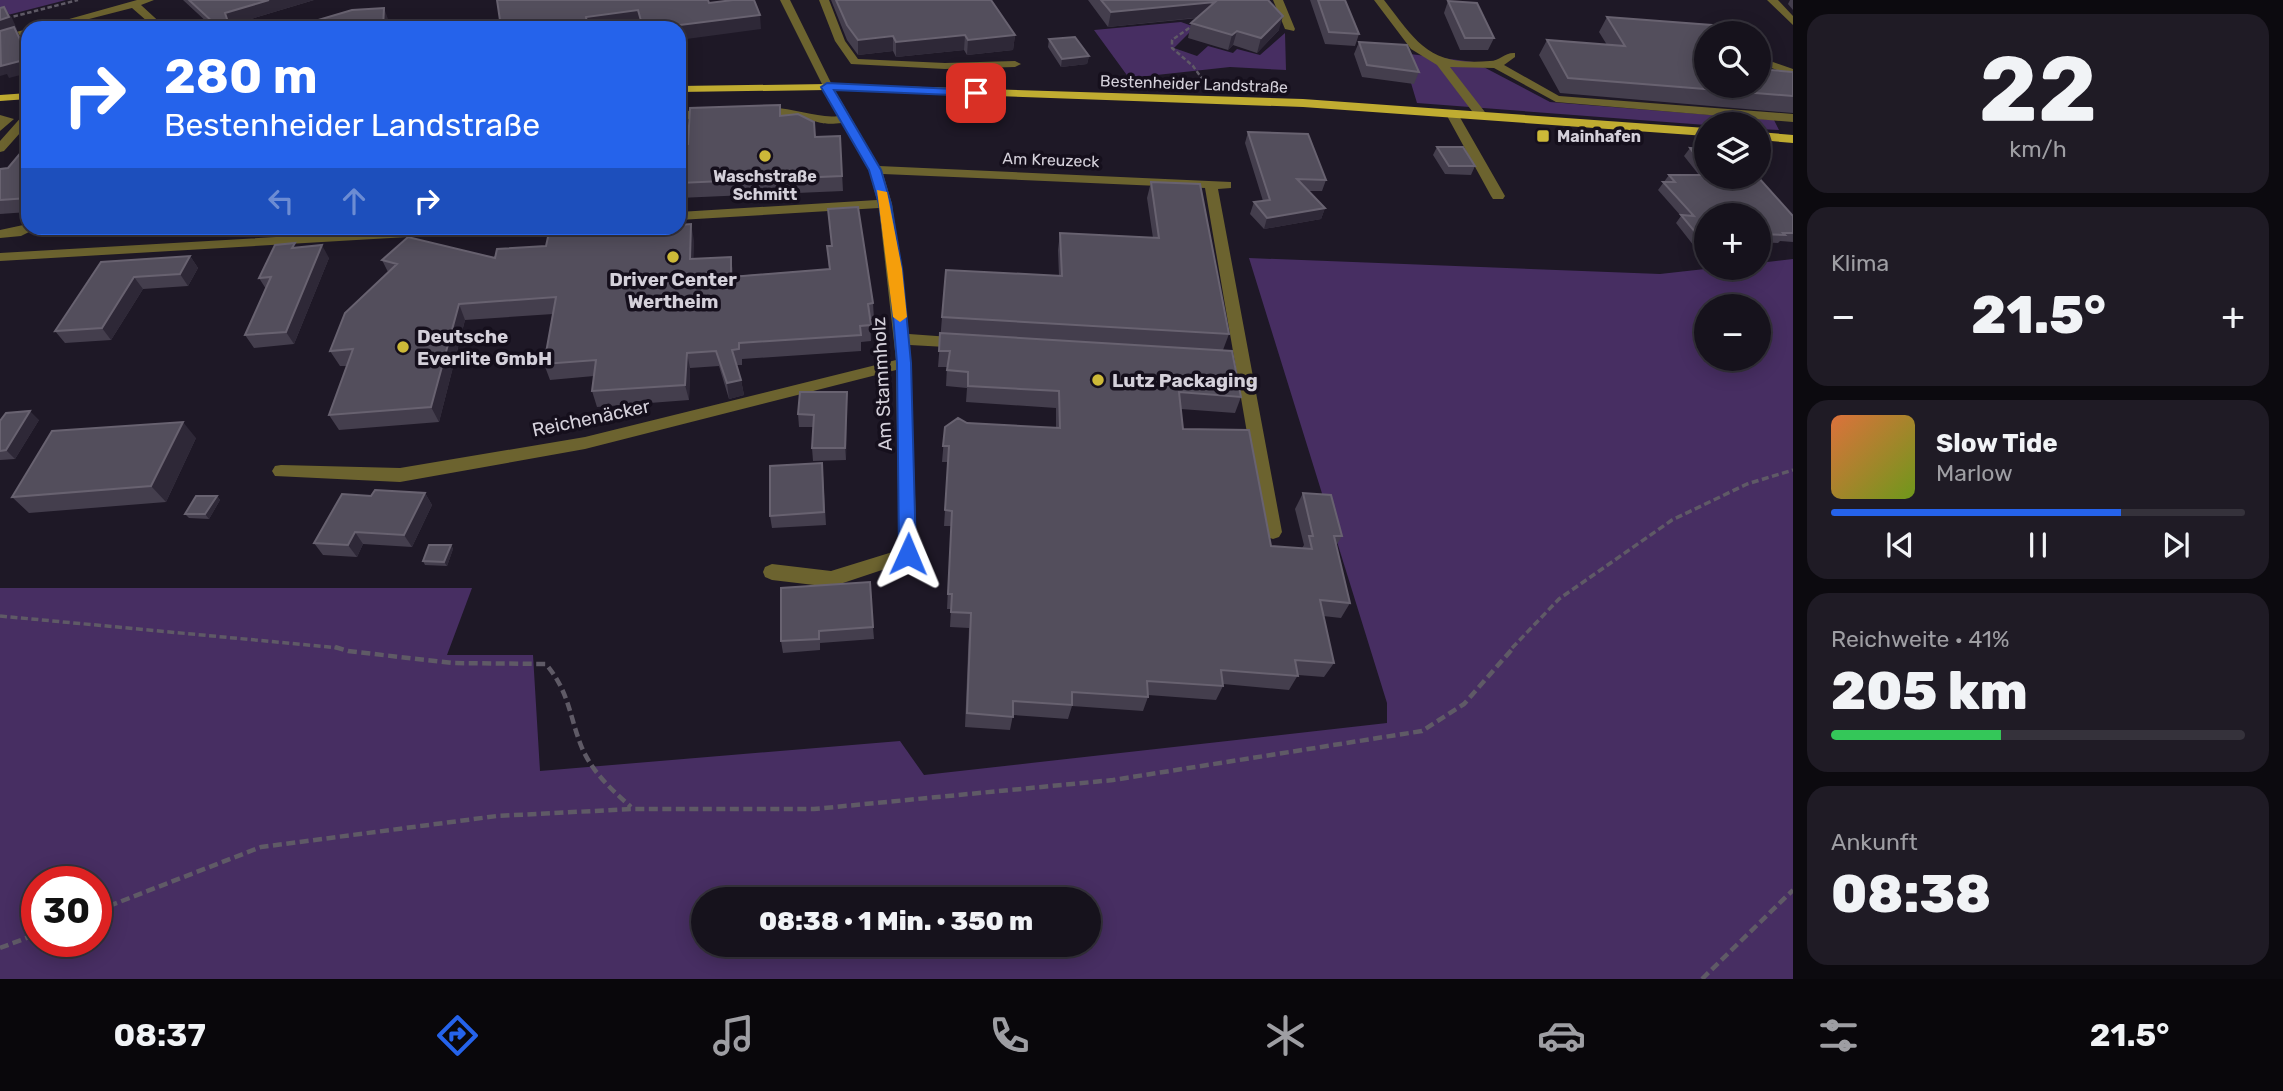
<!DOCTYPE html>
<html lang="de">
<meta charset="utf-8">
<style>
:root{--surface:#16121c;--page:#1f1b25;--text:#f1f3f6;--muted:#9e9ea3;--line:#35323b;--accent:#2563eb}
body{margin:0;font-family:Rubik,sans-serif;background:var(--page);color:var(--text);height:100vh;display:flex;flex-direction:column;font-size:26px;white-space:nowrap}
*{box-sizing:border-box;margin:0}
p{font-size:23px;color:var(--muted)}
.icon{flex:none;width:38px;height:38px;fill:none;stroke:currentColor;stroke-width:2;stroke-linecap:round;stroke-linejoin:round}
.map{position:relative;flex:1;overflow:hidden}
.panel{display:flex;flex-direction:column;gap:14px;padding:14px;background:#0c0a0f;width:490px}
.panel>*{flex:none}
.hud{position:absolute;left:21px;top:21px;width:665px;height:214px;border-radius:21px;box-shadow:0 4px 18px #0003,0 0 0 2px var(--line);background:#2563eb;color:#fff;overflow:hidden}
.buttons{position:absolute;left:1694px;top:21px;display:grid;gap:14px}
.buttons a{display:grid;place-items:center;width:77px;height:77px;border-radius:50%;background:var(--surface);box-shadow:0 4px 18px #0003,0 0 0 2px var(--line);font-size:35px}
.speed{position:absolute;left:21px;top:866px;display:flex;gap:14px;font-size:35px;font-weight:700;text-align:center}
.speed>*{display:grid;place-content:center;width:91px;height:91px;border-radius:50%;background:var(--surface);box-shadow:0 4px 18px #0003,0 0 0 2px var(--line);line-height:1}
.speed .limit{border:10px solid #d22;background:#fff;color:#111}
.pin{position:absolute;display:grid;place-items:center;width:60px;height:60px;color:#fff;margin:-30px;border-radius:14px;box-shadow:0 4px 10px #0006}
.me{position:absolute;width:77px;margin:-38px;rotate:1deg;stroke-linejoin:round;filter:drop-shadow(0 0 5px #0008)}
.turn{display:flex;align-items:center;gap:24px;height:147px;padding:0 28px;font-size:32px}
.turn .icon{width:91px;height:91px;stroke-width:2.5}
.turn b{display:block;font-size:49px;line-height:60px}
.lanes{display:flex;align-items:center;height:66px;padding:0 28px;background:#0003;justify-content:center;gap:35px;direction:ltr}
.lanes .off{opacity:.35}
.big{font-size:52px;font-weight:800;line-height:1.1}
.panel .card{flex:1;display:flex;flex-direction:column;justify-content:center;gap:10px;min-width:0;padding:0 24px;border-radius:21px;background:var(--page)}
.panel .dial{align-items:center;gap:0}
.dial b{font-size:91px;line-height:1}
.song{display:flex;align-items:center;gap:21px}
.cover{width:84px;height:84px;border-radius:10px;background:linear-gradient(135deg,hsl(20 70% 55%),hsl(80 70% 35%))}
.played{height:7px;border-radius:4px;background:linear-gradient(90deg,var(--accent) 70%,var(--line) 70%)}
.keys{display:flex;justify-content:space-around;direction:ltr}
.heat{display:flex;justify-content:space-between;align-items:center;font-size:38px;direction:ltr}
.charge{height:10px;border-radius:5px;background:linear-gradient(90deg,#34c759 41%,var(--line) 0)}
.trip{position:absolute;left:691px;top:887px;width:410px;height:70px;border-radius:35px;background:var(--surface);box-shadow:0 4px 18px #0003,0 0 0 2px var(--line);font-weight:800;line-height:70px;text-align:center}
.tab-bar{display:flex;height:112px;justify-content:space-around;align-items:center;background:#09070b;color:var(--muted)}
.tab-bar .icon{width:49px;height:49px}
.tab-bar .on{color:var(--accent)}
.tab-bar b{font-size:32px;color:var(--text)}
main{display:flex;flex:1;min-height:0}
.map>svg:first-child{display:block}
</style>
<main>
<div class="map">
<svg width="1793" height="979" viewBox="0 0 1793 979">
<rect width="100%" height="100%" fill="#1e1826"/>
<path fill="#472e62" fill-rule="evenodd" d="M0 0H66L0 17Z
M1181 22 1195 27 1174 48 1197 56 1208 46 1233 53 1237 49 1260 55 1285 33 1286 70 1230 67 1129 78 1094 30Z
M1402 53 1474 62 1550 102 1774 120 1779 130 1759 129V124L1706 125 1417 103Z
M1249 258 1660 274 1714 268H1759V263L1793 259V979H0V588H472L447 655H533L540 771 900 741 924 775 1387 723V703ZM1706 306H1759V359H1706ZM37 882H96V942H37ZM704 900H1088V945H704Z"/>
<g fill="none" stroke-linecap="round" stroke-linejoin="round">
<path stroke="#5f5a66" stroke-width="2.5" stroke-dasharray="4.5 2.5" stroke-linecap="butt" d="M0 20 78 0
M1195 24 1172 40V48L1193 66 1203 80"/>
<path stroke="#5f5a66" stroke-width="3.5" stroke-dasharray="7 3.5" stroke-linecap="butt" d="M0 616 340 648
M1512 648 1559 599 1672 520 1747 484 1793 470"/>
<path stroke="#5f5a66" stroke-width="4.5" stroke-dasharray="9 4.5" stroke-linecap="butt" d="M335 647 348 651 452 663 546 664C570 693 569 716 582 748 593 773 612 790 631 807
M96 911 261 847 497 816 632 809H814L1113 780 1422 731 1464 704 1514 647
M0 948 37 934
M1702 979 1793 890"/>
<path fill="#6c632f" fill-rule="evenodd" d="M137 0H154L141 5 166 28H155L132 8 54 28H37Z
M780 0H790L833 87 879 166 1231 182V188L1218 189 1282 532 1279 537 1273 539 1267 537 1264 532 1205 188 883 174 892 204 909 334 964 338 972 343 964 348 910 345 917 554 915 559 831 587 772 580 765 577 763 572 765 567 772 564 831 571 899 550 896 370 585 449 400 482 275 476 272 471 275 466 281 465 400 468 585 437 896 360 879 208 679 220V212L877 200 869 170 842 123C819 126 817 120 796 117 782 114 763 122 751 114 773 98 814 120 838 116Z
M819 0H829L845 41 858 59 945 63 1015 61 1021 64 1015 67 945 69 851 64 835 41Z
M1273 0H1283L1295 29 1294 31 1285 29Z
M1374 0H1384C1418 44 1429 66 1490 61 1500 61 1505 52 1515 53V57L1504 65 1559 96 1793 114V122L1556 102 1494 68 1450 67 1488 116 1478 119 1437 65 1411 49Z
M1767 0H1778L1793 16V25Z
M28 29V35L0 42V36Z
M1759 61H1770L1793 69V76L1769 67H1759Z
M711 110 715 111V117L690 118 679 126V116L687 111Z
M1452 110 1458 114 1505 196 1503 199H1493L1491 196 1446 114Z
M28 113V124L4 151 0 152V141L24 114Z
M0 115 14 119 0 131Z
M28 224V228H37L21 236 0 238V230Z
M432 228H500L493 232 0 261V253Z"/>
<path fill="#c0ac31" fill-rule="evenodd" d="M827 84 1303 99 1706 128V136L1303 107 827 90 679 92V86Z
M28 93V99L0 101V95Z
M1759 132 1793 135V143L1759 140Z"/>
</g>
<path fill="#443e4d" d="M183 0H314L231 25 209 24Z
M831 0H991L1015 35 1013 50 967 55 964 50 896 57 893 51 858 55 847 40Z
M1088 0H1268L1279 30 1257 53 1233 45 1228 50 1188 38 1191 23 1198 18 1108 27Z
M1310 0H1345L1359 34 1355 46 1325 44Z
M1790 0H1793V10L1788 4Z
M1448 1 1494 38 1488 50H1460L1444 13Z
M1607 17 1706 86 1793 72V113L1560 93 1539 55 1547 40 1607 45 1599 32Z
M1049 39 1089 56 1087 64 1061 67 1048 47Z
M1359 42 1419 72 1414 84 1362 77 1354 54Z
M780 105 781 115 815 137 840 136 843 191 679 198V145L688 144Z
M1248 132 1326 180 1322 191H1309L1325 208 1321 219 1264 229 1250 214 1254 202 1263 201 1245 143Z
M28 144V212L0 214V169L8 168Z
M1437 147 1475 166 1471 175 1445 174 1433 155Z
M1690 148 1706 149V177L1793 216V242L1780 241 1778 243 1759 242V215H1706V246H1694L1676 223 1681 216 1658 190 1669 175H1699L1684 156Z
M1151 182 1229 334 1223 350 1241 397 1235 413 1181 409 1183 429 1271 546 1302 548 1304 545 1295 509 1303 493 1342 536 1336 546 1350 603 1341 618 1323 616 1334 663 1324 677 1298 675 1289 690 1223 684V686L1216 700 1148 695V697L1143 711 1072 706 1068 719 1013 715 1010 730 965 727 969 628 950 627 951 609H947L951 526H944L948 462H942L945 427 967 423 1056 428V408L966 402 967 388 946 386 947 367H938L942 317 1059 276 1058 250 1060 233 1153 238 1147 198Z
M828 209 873 303 874 319H870L871 341 861 342V351L742 359V365H737L741 380 744 395 729 399 719 366 690 368 689 400 597 407 592 391 594 376 550 380 544 364 553 314 465 320 439 422 339 430 329 415 347 366H340L330 351 388 272 382 260 495 258 546 246 694 240 693 259 731 257 733 276 829 269 827 246H832Z
M297 247 329 258 294 344 254 348 245 335 266 289 259 278Z
M190 256 198 268 188 286 143 289 111 340 65 343 55 331 101 262Z
M847 392 846 460 813 461 812 448 813 427H799L798 414Z
M39 420 15 459 0 460V421Z
M196 438 166 502 29 513 12 497Z
M823 475 826 525 772 528 770 516Z
M425 493 432 505 412 547 363 544 357 557 323 555 314 543 371 496Z
M217 496 220 500 209 519 189 518 185 514Z
M451 545 453 549 447 566 425 565 423 561Z
M781 588 873 627 874 639 820 643V650L783 653 781 641Z"/>
<path fill="#2e2837" d="M269 0H314L231 25 232 28H230L225 13Z
M1215 2 1212 16 1108 27 1111 12Z
M4 7 12 18 17 29H16L22 39 28 51V56L0 34V20Z
M384 8 388 19V28H383Z
M638 10 641 24 611 28H552L586 17Z
M760 15 761 29 679 40V28H656Z
M1283 16 1279 30 1257 53 1261 38Z
M530 23 532 28H502L501 27Z
M1237 31 1233 45 1228 50 1232 35Z
M965 35 964 50 896 57V42Z
M1015 35 1013 50 967 55 968 40Z
M893 36V51L858 55V40Z
M1089 56 1087 64 1061 67 1062 59Z
M28 59V73L9 78 7 74 0 76V64Z
M1325 208 1321 219 1264 229 1267 218Z
M691 224 694 240 693 275 690 259Z
M322 245 329 258 294 344 286 332Z
M190 256 198 268 188 286 180 274Z
M731 257 733 272V292L731 277Z
M134 277 143 289 111 340 102 328Z
M459 304 465 320 439 422 431 407Z
M687 353 690 368 689 400 685 385Z
M741 380 744 395 729 399 727 383Z
M847 392V405L846 460 845 448Z
M30 411 39 420 15 459 6 450Z
M183 422 196 438 166 502 151 486Z
M425 493 432 505 412 547 404 535Z
M217 496 220 500 209 519 205 514Z
M355 532 363 544 357 557 348 545Z
M451 545 453 549 447 566 444 562Z"/>
<path fill="#534e5c" stroke="#686270" stroke-width="2" d="M189 0H269L225 13 230 28H174L175 26 215 24Z
M497 0H708L709 3 733 0H754L760 15 656 28H643L638 10 586 17 587 23 552 28H531L530 23 501 27Z
M836 0H991L1015 35 968 40 965 35 896 42 893 36 858 40 847 25Z
M1101 0H1268L1283 16 1261 38 1237 31 1232 35 1191 23 1215 2 1111 12Z
M1318 0H1345L1359 34 1329 32Z
M1448 1 1477 3 1494 38H1465Z
M4 7 9 17 0 20V8Z
M384 8 383 28H316L318 20 352 10Z
M1607 17 1712 25 1718 33H1706V86H1759V69L1793 72V96L1568 78 1547 40 1625 46Z
M14 27 28 56V59L1 66 0 31Z
M1075 37 1089 56 1062 59 1049 39Z
M1359 42 1407 45 1419 72 1367 65Z
M780 105V116L798 114 814 122 815 137 840 136 842 176 679 183V145L688 144 690 108Z
M1248 132 1308 134 1326 180 1297 179 1325 208 1267 218 1254 202 1270 200Z
M28 144V198L0 200V169L8 168Z
M1437 147H1463L1475 166H1449Z
M1690 148 1706 149V170Z
M1669 175H1706V177H1758L1793 216V233H1783L1785 235 1759 234V215H1706V238H1700L1681 215 1694 216 1663 182H1675Z
M1151 182 1200 184 1229 334 942 317 946 270 1062 276 1060 233 1159 238Z
M858 207 873 303 868 304 871 325 860 326 861 335 739 343V349L732 350 741 380 727 383 716 351 687 353 685 385 592 391 596 360 544 364 556 297 459 304 431 407 329 415 353 349 330 351 345 313 397 264 382 260 408 237 495 258 497 249 546 246 550 228H679V225L691 224 690 259 731 257V277L830 269 827 246H832L828 209Z
M295 243 292 248 322 245 286 332 245 335 271 277 259 278 275 245Z
M190 256 180 274 134 277 102 328 55 331 101 262Z
M940 333 1232 351 1241 397 1179 392 1183 429 1249 430 1271 546 1312 549 1309 536H1313L1303 493 1331 495 1342 536H1334L1350 603 1320 600 1334 663 1295 660 1298 676 1221 670 1223 686 1147 681 1148 697 1072 692V705L1013 701V717L967 713 971 613 951 612 952 594H948L952 511 945 510 949 446H943L945 427 958 418 967 423 1060 428 1059 391 968 386V372L947 370 950 351H939Z
M800 392H847L845 448H812L814 415 798 414Z
M30 411 6 450 0 451V421L6 413Z
M183 422 151 486 12 497 52 431Z
M822 463 824 512 770 516V466Z
M375 490 425 493 404 535 355 532 348 545 314 543 342 494 371 496Z
M196 496H217L205 514H185Z
M429 545H451L444 562 423 561Z
M870 582 873 627 819 631V639L781 641V588Z"/>
<path fill="#2563eb" stroke="#184099" stroke-width="2" d="M827 83 976 90 981 93 976 96 834 90 881 170 891 204 902 269 911 363 916 554 913 559H902L899 554 897 363 889 269 879 204 869 170 821 87Z"/>
<path fill="#f59e0b" d="M877 190 887 192 902 269 907 317 900 322 893 317Z"/>
<g fill="#cdb938" stroke="#150f1c" stroke-width="2.5">
<rect x="1536" y="129" width="14" height="14" rx="3.5"/>
<circle cx="765" cy="156" r="7"/>
<circle cx="673" cy="257" r="7"/>
<circle cx="403" cy="347" r="7"/>
<circle cx="1098" cy="380" r="7"/>
</g>
<g text-anchor="middle" dominant-baseline="central" stroke-width="7" stroke-linejoin="round" paint-order="stroke">
<g font-size="16" fill="#d4d0da" stroke="#150f1c">
<text transform="translate(1194 84) rotate(2)">Bestenheider Landstraße</text>
<text transform="translate(1051 160) rotate(2)">Am Kreuzeck</text>
</g>
<g font-size="16" font-weight="bold" fill="#d4d0da" stroke="#150f1c" text-anchor="start">
<text x="1557" y="136">Mainhafen</text>
<text x="765" y="176" text-anchor="middle">Waschstraße<tspan x="765" dy="18">Schmitt</tspan></text>
</g>
<g font-size="19" font-weight="bold" fill="#d4d0da" stroke="#150f1c" text-anchor="start">
<text x="673" y="279" text-anchor="middle">Driver Center<tspan x="673" dy="22">Wertheim</tspan></text>
<text x="417" y="336">Deutsche<tspan x="417" dy="22">Everlite GmbH</tspan></text>
<text x="1112" y="380">Lutz Packaging</text>
</g>
<g font-size="19" fill="#d4d0da" stroke="#150f1c">
<text transform="translate(882 384) rotate(-93)">Am Stammholz</text>
<text transform="translate(591 418) rotate(-12)">Reichenäcker</text>
</g>
</g>
</svg>
<div class="buttons">
<a><svg class="icon" aria-label="search" viewBox="0 0 24 24"><circle cx="10" cy="10" r="6"/><path d="M15 15l6 6"/></svg></a>
<a><svg class="icon" aria-label="layers" viewBox="0 0 24 24"><path d="M12 4l9 5-9 5-9-5zM3 14l9 5 9-5"/></svg></a>
<a>+</a>
<a>−</a>
</div>
<div class="speed"><div class="limit">30</div></div>
<div class="pin" style="left:976px;top:93px;background:#d93025"><svg class="icon" aria-label="arrive" viewBox="0 0 24 24"><path d="M6 21V4h12l-3 4 3 4H6"/></svg></div>
<svg class="me" style="left:908px;top:554px" viewBox="-20 -20 40 40"><path d="M0-17L14 15 0 8-14 15z" fill="#2563eb" stroke="#fff" stroke-width="4"/></svg>
<div class="trip">08:38 · 1 Min. · 350 m</div>
<div class="hud">
<div class="turn"><svg class="icon" aria-label="right" viewBox="0 0 24 24"><path d="M7 20v-9h11M14 6l5 5-5 5"/></svg><div><b>280 m</b>Bestenheider Landstraße</div></div>
<div class="lanes"><svg class="icon off" aria-label="left" viewBox="0 0 24 24"><path d="M17 20v-9H6M10 6l-5 5 5 5"/></svg><svg class="icon off" aria-label="ahead" viewBox="0 0 24 24"><path d="M12 20V5M6 11l6-6 6 6"/></svg><svg class="icon" aria-label="right" viewBox="0 0 24 24"><path d="M7 20v-9h11M14 6l5 5-5 5"/></svg></div>
</div>
</div>
<section class="panel">
<div class="card dial"><b>22</b><p>km/h</p></div>
<div class="card"><p>Klima</p>
<div class="heat"><a>−</a><b class="big">21.5°</b><a>+</a></div>
</div>
<div class="card">
<div class="song"><i class="cover"></i><div><b>Slow Tide</b><p>Marlow</p></div></div>
<div class="played"></div>
<div class="keys"><svg class="icon" aria-label="previous" viewBox="0 0 24 24"><path d="M18 5L8 12l10 7zM5 5v14"/></svg><svg class="icon" aria-label="pause" viewBox="0 0 24 24"><path d="M8 5v14M16 5v14"/></svg><svg class="icon" aria-label="next" viewBox="0 0 24 24"><path d="M6 5l10 7-10 7zM19 5v14"/></svg></div>
</div>
<div class="card"><p>Reichweite · 41%</p><b class="big">205 km</b><div class="charge"></div></div>
<div class="card"><p>Ankunft</p><b class="big">08:38</b></div>
</section>
</main>
<nav class="tab-bar">
<b>08:37</b>
<svg class="icon on" aria-label="directions" viewBox="0 0 24 24"><path d="M12 3l9 9-9 9-9-9zM9 14v-3h6M13 9l2 2-2 2"/></svg>
<svg class="icon" aria-label="music" viewBox="0 0 24 24"><path d="M9 18V5l10-2v13"/><circle cx="6" cy="18" r="3"/><circle cx="16" cy="16" r="3"/></svg>
<svg class="icon" aria-label="phone" viewBox="0 0 24 24"><path d="M5 4h4l2 5-3 2q2 4 5 5l2-3 5 2v4C11 20 4 13 5 4z"/></svg>
<svg class="icon" aria-label="climate" viewBox="0 0 24 24"><path d="M12 3v18M4 7l16 10M4 17L20 7"/></svg>
<svg class="icon" aria-label="car" viewBox="0 0 24 24"><path d="M5 17H2v-5l4-1 3-4h7l3 4 3 1v5h-3M9 17h6M6 11h13"/><circle cx="7" cy="17" r="2"/><circle cx="17" cy="17" r="2"/></svg>
<svg class="icon" aria-label="filters" viewBox="0 0 24 24"><path d="M4 7h16M4 17h16"/><circle cx="9" cy="7" r="2"/><circle cx="15" cy="17" r="2"/></svg>
<b>21.5°</b>
</nav>
